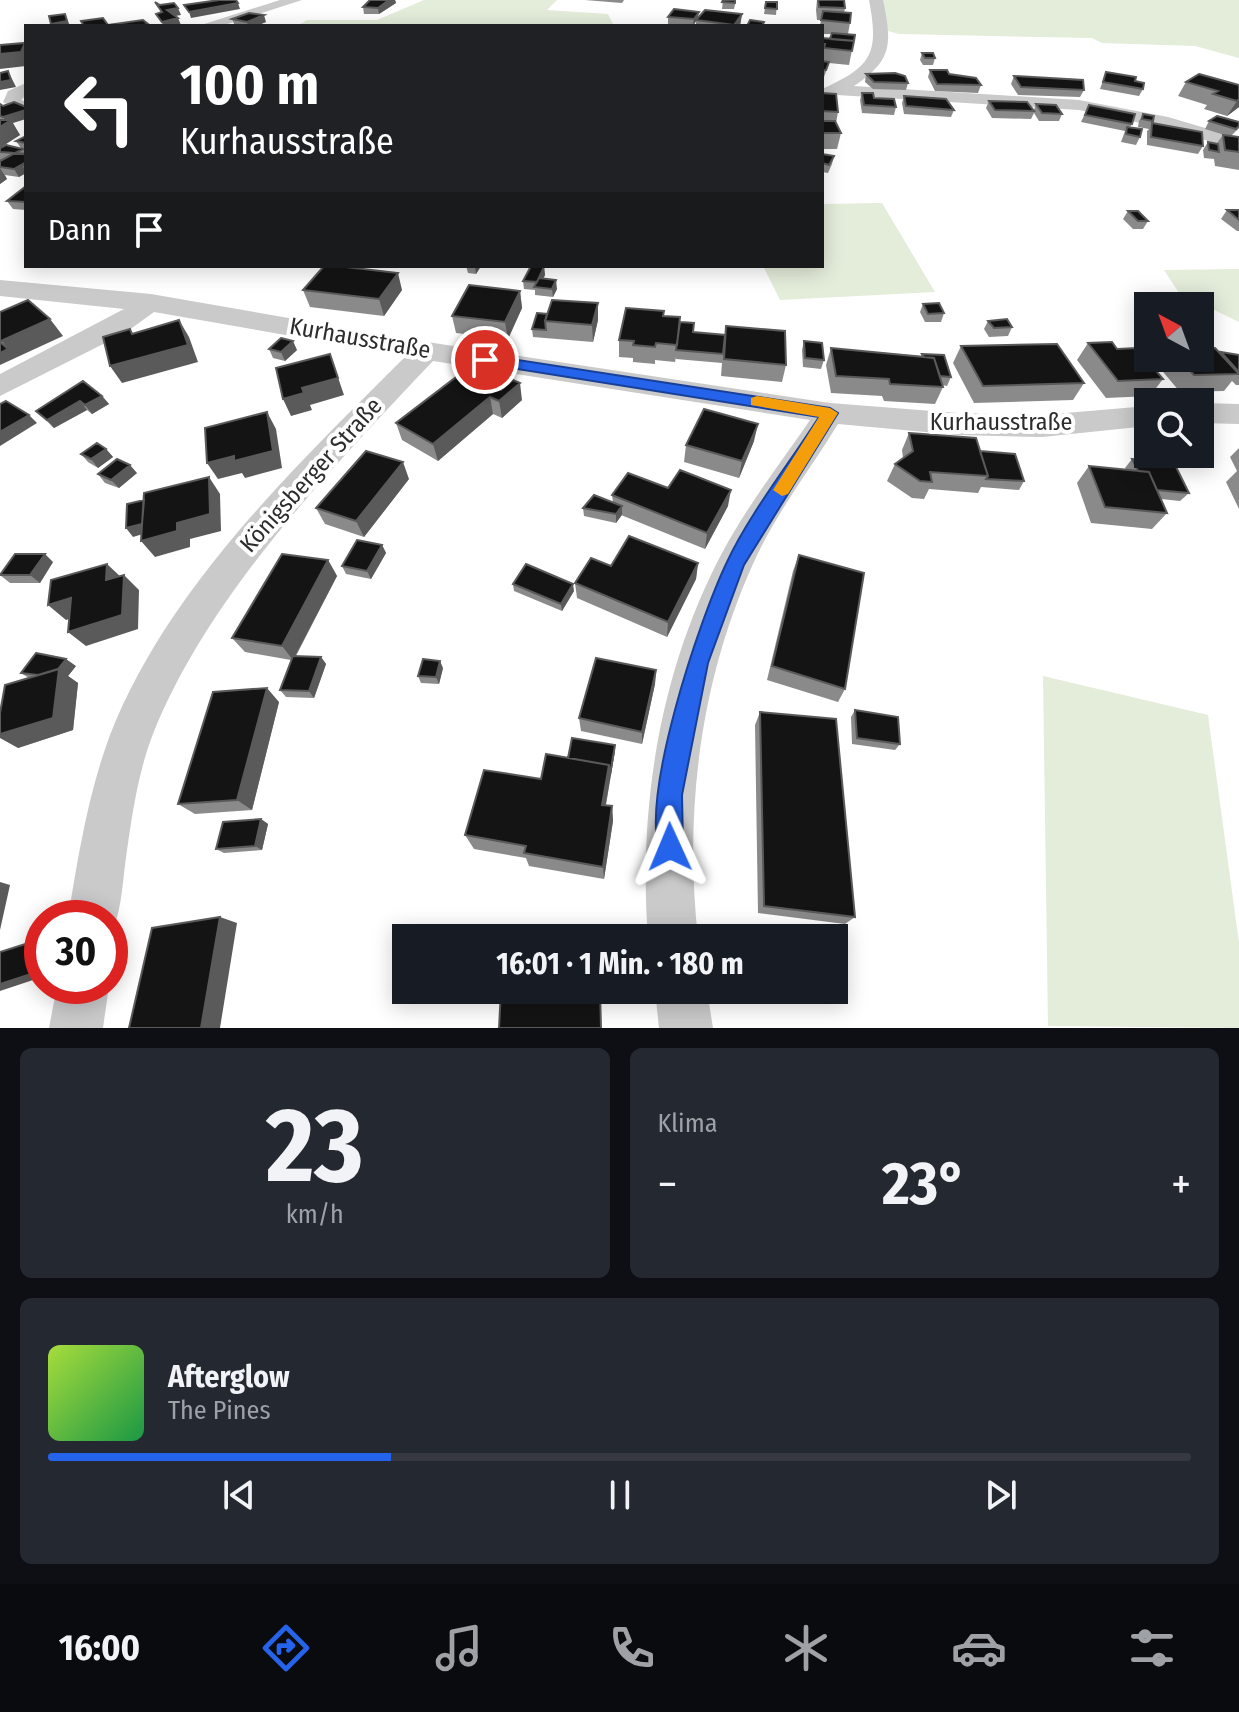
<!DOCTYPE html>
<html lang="de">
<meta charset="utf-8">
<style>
:root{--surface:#171b24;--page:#242831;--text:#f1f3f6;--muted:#9ea1a6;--line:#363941;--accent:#2563eb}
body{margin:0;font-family:"Fira Sans Condensed",sans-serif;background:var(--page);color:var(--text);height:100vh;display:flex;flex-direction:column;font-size:30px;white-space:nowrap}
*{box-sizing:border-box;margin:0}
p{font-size:26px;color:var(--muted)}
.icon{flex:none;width:44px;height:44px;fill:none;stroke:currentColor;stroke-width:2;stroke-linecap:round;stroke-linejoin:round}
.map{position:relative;height:1028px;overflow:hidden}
.panel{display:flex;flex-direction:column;gap:20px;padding:20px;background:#0d0f14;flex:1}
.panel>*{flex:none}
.guide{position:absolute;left:24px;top:24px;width:800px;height:244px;border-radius:0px;box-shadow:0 4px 20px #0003;background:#202124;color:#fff;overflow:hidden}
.needle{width:52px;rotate:319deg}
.buttons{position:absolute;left:1134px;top:292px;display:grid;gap:16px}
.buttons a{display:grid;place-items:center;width:80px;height:80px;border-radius:0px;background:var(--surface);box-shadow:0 4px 20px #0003;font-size:40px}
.speed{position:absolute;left:24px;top:900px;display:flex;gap:16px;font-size:40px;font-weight:700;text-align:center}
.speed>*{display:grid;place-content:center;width:104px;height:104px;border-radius:50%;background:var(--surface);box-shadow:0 4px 20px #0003;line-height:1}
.speed .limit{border:12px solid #d22;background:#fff;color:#111}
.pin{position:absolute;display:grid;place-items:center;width:68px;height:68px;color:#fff;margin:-34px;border:4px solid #fff;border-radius:50%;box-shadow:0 2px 8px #0007}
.me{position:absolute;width:88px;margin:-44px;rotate:359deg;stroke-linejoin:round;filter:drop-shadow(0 0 6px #0008)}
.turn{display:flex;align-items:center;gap:28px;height:168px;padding:0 24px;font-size:36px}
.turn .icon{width:104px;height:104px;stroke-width:2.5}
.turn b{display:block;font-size:56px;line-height:68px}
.then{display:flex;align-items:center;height:76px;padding:0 24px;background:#0003;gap:16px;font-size:30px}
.big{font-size:60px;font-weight:700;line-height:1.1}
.panel .tile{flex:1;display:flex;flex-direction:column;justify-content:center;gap:12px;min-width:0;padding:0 28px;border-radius:12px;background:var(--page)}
.panel .dial{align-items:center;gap:0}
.dial b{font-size:104px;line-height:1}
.song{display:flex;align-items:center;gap:24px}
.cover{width:96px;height:96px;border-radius:12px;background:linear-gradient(135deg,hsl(80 70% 55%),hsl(140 70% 35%))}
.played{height:8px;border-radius:4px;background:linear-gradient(90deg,var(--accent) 30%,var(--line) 30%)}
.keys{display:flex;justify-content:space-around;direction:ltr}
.heat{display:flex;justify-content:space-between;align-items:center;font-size:44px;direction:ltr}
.panel .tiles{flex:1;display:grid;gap:20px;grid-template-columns:1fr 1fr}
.tile:last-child{grid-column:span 2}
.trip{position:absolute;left:392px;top:924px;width:456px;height:80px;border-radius:0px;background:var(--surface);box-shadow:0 4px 20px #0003;font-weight:700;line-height:80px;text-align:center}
.tab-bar{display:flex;height:128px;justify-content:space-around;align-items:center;background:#090b0e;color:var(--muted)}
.tab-bar .icon{width:56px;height:56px}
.tab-bar .selected{color:var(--accent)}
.tab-bar b{font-size:36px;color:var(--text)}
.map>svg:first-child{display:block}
</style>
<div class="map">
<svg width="1239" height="1028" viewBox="0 0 1239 1028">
<rect width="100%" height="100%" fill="#fff"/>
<path fill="#e4ecda" d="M424 0H557L547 10 608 14 614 26H297L307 20H377Z
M882 0H1239V58L1195 46 1102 43 1092 38 899 34 888 31Z
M882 203 935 292 780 300 763 266H822V204Z
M1239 269V322L1179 293 1164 270Z
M1043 676 1208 715 1239 943V1028L1048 1026Z"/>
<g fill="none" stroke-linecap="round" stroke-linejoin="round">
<path fill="#cacaca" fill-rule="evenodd" d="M280 0H302L221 26H198Z
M869 0H883C892 43 893 60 854 86L1079 100 1168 117 1239 138V150L1164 128 1079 110 837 95 822 98V89C873 66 879 53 869 0Z
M26 83V95L21 100 26 102V114L3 102 8 91Z
M0 280 151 294 427 342 830 403 958 413 1042 415 1148 406V426L1042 437 958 435 838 424C810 470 775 514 753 564 700 681 684 812 698 938H648C638 807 660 670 722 553 747 506 780 464 810 420L433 361C331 469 209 594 153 734 137 775 131 822 125 865 122 889 121 914 110 936V918H68C78 857 88 794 110 735 168 587 296 466 406 356L154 312 125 333 0 396V374L124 309 0 296Z
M1200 403 1239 404V424L1200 423Z
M57 986H109L103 1028H49Z
M655 990H707L713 1028H659Z"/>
</g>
<path fill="#8a8a8a" d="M370 0H395L396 3 379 14H364L363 7Z
M585 0H624L622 3Z
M723 0H736L734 9H722Z
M817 0H844L845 8 844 13 850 23 848 34 855 35 849 65 829 63 824 77H822V38L830 39 831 34H822V26H820L821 20H817L816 10Z
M766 2H777L776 15 764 14Z
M742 14 740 26H696V21L693 26 668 24V17L698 18Z
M232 19 266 22 256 26H235Z
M922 53 935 58 933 65H923L920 60Z
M930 70 949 74 981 85 978 93 935 91 928 77Z
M1106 72 1135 81 1143 89 1139 96 1100 89Z
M866 74 908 83 906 90 873 89 865 82Z
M1014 76 1084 90 1080 97 1018 95 1011 84Z
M1186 82 1239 85V107L1227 116 1204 109 1207 105 1178 96Z
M822 93 838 112 836 123 841 133 837 149H822Z
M862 93 896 107 894 115 862 113 860 100Z
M904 96 954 110 951 117 904 114 902 103Z
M989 101 1034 110 1036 104 1062 114 1059 121H1039L1034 113 1031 119 992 118 986 108Z
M0 104 20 135 2 146 21 148 16 141 26 136V173L19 177 5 175 7 179 0 184V161L1 160H0Z
M1089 105 1132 124 1130 127 1140 137 1136 145 1121 142 1125 131 1081 122Z
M1143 114 1153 121 1152 123 1203 146 1198 154 1147 145V131L1149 129 1138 127 1139 121Z
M1209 121 1239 122V128L1231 136 1239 137V170L1215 166 1214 159 1204 158 1203 150 1208 142 1217 143 1223 135 1228 136 1205 129Z
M822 154 834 156 832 164 828 173 822 172Z
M26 186V210L13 209 7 201Z
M1227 210H1239V231H1237L1221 219Z
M1128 211 1148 221 1143 229H1133L1123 219Z
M466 266H481L476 274 468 273Z
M544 267 545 275 543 279 557 289 553 297 535 295V290L524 289 523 281Z
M303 290H402L384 316 310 307Z
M520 291 522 308 508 339 456 333 452 316Z
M923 304 944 313 941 322H925L920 312Z
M537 313 598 320 593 342 533 337 532 329Z
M663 316 680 323 693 332 786 365 782 382 721 376 722 363 676 359V357L675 362 655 360V364L633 362V358L619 357V340Z
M988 321 1012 327 1008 336 989 337 984 329Z
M804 341 824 360 821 369 803 367 802 350Z
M1088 343 1117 349 1163 379 1150 396 1106 398 1077 360Z
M961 346 1084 383 1073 400 974 403 953 363Z
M831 348 921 356 922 354 951 377 947 386 942 385 943 387 935 404 884 401 882 396 831 393 826 365Z
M269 349 297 350 285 361 273 358Z
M1221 352 1239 355V385H1236L1232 381 1224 391 1180 392 1159 367 1166 358H1200L1220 354Z
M464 371 522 400 502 418 493 414 438 461 402 440 396 423Z
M102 396 109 404 92 414 87 410 54 428 36 411Z
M909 433 980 451 1024 481 1019 490 981 487 978 493 929 489 924 499 912 498 887 481 895 464 903 458 902 450Z
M754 441 739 478 684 462 686 445Z
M1239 448V509L1226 482 1237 471 1230 457Z
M106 449 113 457 98 468 88 462 81 454Z
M1132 459 1189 493 1180 501 1161 499 1167 513 1152 529 1091 523 1077 483 1089 466 1126 470 1125 468Z
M137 473 119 488 105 483 98 474Z
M409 479 364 537 325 524 316 508Z
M668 488 728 506 705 549 621 515 616 523 584 516 583 508 613 503 612 495Z
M382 545 386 553 371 579 346 574 342 566Z
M799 555 845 689 838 702 767 680 793 571Z
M328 560 337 576 296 656 321 657 326 664 314 698 286 697 280 690 291 660 245 652 232 638Z
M53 562 40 583H10L0 575Z
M698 563 696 579 667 637 577 598 575 583 611 566Z
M513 584 574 591 562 611 514 591Z
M76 666 68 676 78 683 73 730 18 748 29 678 21 673Z
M443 668 439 684 421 683 418 676Z
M656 670 655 684 642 744 581 731 579 718Z
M279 702 252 810 195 814 178 804Z
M855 710 900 744 895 750 852 744 851 717Z
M760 712 855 917 845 924 758 913 755 725Z
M615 751 606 805 612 806 613 821 604 879 529 866 526 858 474 849 465 835 568 758Z
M261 819 268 824 262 850 224 853 216 849Z"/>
<path fill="#5a5a5a" d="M389 0H395L396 3 379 14 378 8Z
M238 3 240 9 191 18 189 12Z
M178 8 181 15 170 17 167 10Z
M699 12 698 18 693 26 694 19Z
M65 14 70 26H52L51 24Z
M742 14 740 26H734V25Z
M264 15 266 22 256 26H248L247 22Z
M178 18 181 25 163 26 162 22Z
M25 43 26 66 0 69V54Z
M8 71 16 87 0 90V82Z
M1239 99V107L1227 116 1237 101Z
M26 110V119L13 123 20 135 0 148V127L7 123 3 117Z
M26 162V167L23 166 26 173 19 177 14 169Z
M0 168 7 179 0 184Z
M475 266H481L476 274Z
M544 267 545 275 539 287 537 282Z
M398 273 402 290 384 316 379 299Z
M556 280 557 289 553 297 552 289Z
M520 291 522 308 508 339 505 322Z
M598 303V320L593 342 592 325Z
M50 319 63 336 0 365V353L8 349 1 341Z
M179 320 189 337 198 362 122 383 110 366Z
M293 341 297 350 285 361 281 352Z
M330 354 344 395 310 405 312 410 291 416 283 399 302 388Z
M520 383 522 400 502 418 499 401Z
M102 396 109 404 92 414 85 405Z
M490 397 493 414 438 461 433 444Z
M80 401 87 410 54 428 47 420Z
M267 412 276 429 282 468 245 478 242 473 218 479 207 463Z
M29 415 37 423 0 446V432Z
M758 424 754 441 739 478 742 461Z
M106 449 113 457 98 468 91 459Z
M403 462 409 479 364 537 356 521Z
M130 465 137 473 119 488 111 480Z
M209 477 220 494 221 531 190 539V547L155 557 141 541 177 523Z
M731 490 728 506 705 549 707 533Z
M622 506V515L616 523V514Z
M150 522 156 530 133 537 126 528Z
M382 545 386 553 371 579 367 571Z
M45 554 53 562 40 583 30 575Z
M328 560 337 576 293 660 282 646Z
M698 563 696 579 667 637 668 622Z
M107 564 123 579 106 580Z
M124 575 139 590 138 629 86 646 68 632Z
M573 584 574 591 562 611 561 604Z
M71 598 88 613 66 620 48 605Z
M321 657 326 664 314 698 309 691Z
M66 659 76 666 68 676 78 683 73 730 18 748 0 738V734L52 678Z
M440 661 443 668 439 684 436 677Z
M656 670 655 684 642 744V732Z
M267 688 279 702 252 810 237 800Z
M615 745V751L603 820 602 805 609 765Z
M612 806 613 821 604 879 603 867Z
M261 819 268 824 262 850 255 846Z
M0 882 10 885 0 930Z
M220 917 237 923 220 1028H201Z
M38 940 42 941V977L0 991V984Z"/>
<path fill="#141414" stroke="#5a5a5a" stroke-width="2" d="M219 0H236L238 3 189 12 184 5Z
M370 0H389L378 8 363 7Z
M723 0H735V3L722 2Z
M818 0H844L845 8 819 7Z
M155 2 160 5 174 3 178 8 167 10 178 18 162 22 156 14 162 12Z
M766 2H777V9L765 8Z
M674 9 699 12 694 19 668 17Z
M705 10 742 14 734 25 696 20Z
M823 11 851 13 850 23 821 20Z
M249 13 264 15 247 22 232 19Z
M65 14 67 21 51 24 49 16Z
M103 18 108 25 143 20 148 24 139 26H84L81 21Z
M750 20 764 22 762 26H747Z
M832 33 855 35 854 41 830 39Z
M822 38 854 41 852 51 824 48 825 44H822Z
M25 43 21 52 0 54V45Z
M922 53H933L935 58H925Z
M822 61 829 62 826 70H822Z
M930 70H947L949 74 976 78 981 85 937 84Z
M8 71 11 80 0 82V73Z
M1106 72 1136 77 1135 81 1144 83 1143 89 1103 82Z
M895 73 905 76 908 83 874 82 866 74Z
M1199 74 1239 85V99L1237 101 1213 94 1218 91 1186 82Z
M1014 76 1083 80 1084 90 1021 87Z
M822 93 836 94 838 112 822 111Z
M862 93H873L874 98 894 99 896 107 864 105Z
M904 96 946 99 954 110 906 106Z
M989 101 1027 102 1034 111 995 110Z
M14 102 26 107V110L3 117 0 116V104L3 106Z
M1036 104 1056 105 1062 114 1042 113Z
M1089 105 1135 114 1132 124 1085 115Z
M1143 114 1154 116 1153 121 1142 119Z
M1217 116 1239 122V126L1236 129 1209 121Z
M0 120H11L0 127Z
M822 121H835L841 133H822Z
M1152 123 1202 132 1203 146 1151 137Z
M1127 127 1142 129 1140 137 1126 134Z
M1223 135 1239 137V152L1225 150Z
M26 136V143L16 141Z
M1208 142 1218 144 1219 152 1209 150Z
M6 145 23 149 15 153 26 154V162L14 169 0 167V161L15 153 0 152V148Z
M822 154 834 156 829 165 822 163Z
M26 186V202L7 201Z
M1227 210H1239V220Z
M1128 211H1138L1148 221H1138Z
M324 266H337L398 273 379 299 303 290Z
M531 266 544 267 537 282 523 281Z
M539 278 556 280 552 289 534 287Z
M469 285 520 291 505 322 452 316Z
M28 300 50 319 1 341 0 340V312Z
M552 300 598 303 592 325 545 321Z
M939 303 944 313 928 314 923 304Z
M626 308 664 311 663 316 680 317 677 345 656 343 655 347 633 345 634 341 619 340Z
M537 313 547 314 545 321 546 330 532 329Z
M1007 319 1012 327 994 328 988 321Z
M179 320 188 345 110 366 103 337 130 329 132 334Z
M680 322 694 323 693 332 725 335 723 354 676 350Z
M726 326 785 331 786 365 724 359Z
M281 338 293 341 281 352 269 349Z
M804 341 822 343 824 360 805 358Z
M0 342 8 349 0 353Z
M1112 342 1117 349 1137 348 1163 379 1118 381 1088 343Z
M1057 344 1084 383 983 386 961 346Z
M831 348 934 358 943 387 890 384 889 379 836 376Z
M1215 348 1239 374 1194 375 1179 358H1200V349Z
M1221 352 1239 355V372Z
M330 354 338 378 302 388 304 393 283 399 276 368Z
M922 354 944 355 951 377 940 376 934 358 924 357Z
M464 371 501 390 513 380 520 383 499 401 490 397 433 444 396 423Z
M83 381 102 396 85 405 80 401 47 420 36 411Z
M6 401 29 415 0 432V404Z
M704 409 758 424 742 461 686 445Z
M267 412 273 451 234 461V456L207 463 205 428Z
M909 433 976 438 988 476 930 472 932 482 920 481 895 464 913 451Z
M97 443 106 449 91 459 81 454Z
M366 451 403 462 356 521 316 508Z
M980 451 1015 454 1024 481 986 479 988 476Z
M117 459 130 465 111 480 98 474Z
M1132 459 1174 463 1189 493 1157 490 1149 472 1138 471Z
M1089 466 1149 472 1167 513 1105 507Z
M680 470 731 490 707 533 612 495 628 473 668 488Z
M209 477 210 514 177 523V531L141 541 144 493Z
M594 495 622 506 616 514 583 508Z
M144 500 142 524 126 528 127 504Z
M629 536 698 563 668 622 575 583 591 558 611 566Z
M357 540 382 545 367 571 342 566Z
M15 554H45L30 575H0Z
M282 554 328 560 282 646 232 638Z
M799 555 864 573 845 689 772 666Z
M107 564 106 580 124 575 122 615 68 632 71 598 48 605 51 580Z
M526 564 573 584 561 604 513 584Z
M36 653 66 659 58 669 38 675 21 673Z
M293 656 321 657 309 691 280 690Z
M596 658 656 670 642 732 579 718Z
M423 659 440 661 436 677 418 676Z
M59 669 53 718 0 734V713L5 685Z
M267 688 237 800 178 804 213 692Z
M855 710 898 717 900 744 857 738Z
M760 712 836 719 855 917 764 906Z
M572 738 615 745 610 775 609 765 568 758Z
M546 754 609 765 602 805 612 806 603 867 524 853 526 846 465 835 484 770 541 779Z
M261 819 255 846 216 849 223 822Z
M220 917 201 1028H129L152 928Z
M38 940 31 974 0 984V952Z
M501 990H600L601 1028H499Z"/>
<path fill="#2563eb" stroke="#184099" stroke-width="2" d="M485 355 830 408 838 413 744 565 708 663 682 795 683 847 679 856 670 860 661 856C638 800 700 618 727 562 748 516 791 461 819 417L480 363 478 360Z"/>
<path fill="#f59e0b" d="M757 396 830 408 838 413 788 494 782 496 773 490 819 417 751 405V398Z"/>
<g text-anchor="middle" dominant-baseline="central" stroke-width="8" stroke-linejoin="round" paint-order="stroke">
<g font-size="24" fill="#2d2d2d" stroke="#fff">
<text transform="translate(360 338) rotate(10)">Kurhausstraße</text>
<text x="1001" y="422">Kurhausstraße</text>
<text transform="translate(311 475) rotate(-48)">Königsberger Straße</text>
</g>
</g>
</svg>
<div class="buttons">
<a><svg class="needle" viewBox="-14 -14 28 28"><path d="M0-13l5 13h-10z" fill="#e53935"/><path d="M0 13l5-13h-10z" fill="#9ea1a6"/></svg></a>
<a><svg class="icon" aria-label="search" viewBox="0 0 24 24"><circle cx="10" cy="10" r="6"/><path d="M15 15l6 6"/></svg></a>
</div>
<div class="speed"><div class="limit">30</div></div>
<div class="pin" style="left:485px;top:360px;background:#d93025"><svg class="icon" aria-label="arrive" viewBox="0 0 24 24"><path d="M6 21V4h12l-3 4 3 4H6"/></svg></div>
<svg class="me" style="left:670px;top:847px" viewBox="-20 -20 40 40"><path d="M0-17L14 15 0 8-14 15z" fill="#2563eb" stroke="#fff" stroke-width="4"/></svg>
<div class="trip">16:01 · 1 Min. · 180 m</div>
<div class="guide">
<div class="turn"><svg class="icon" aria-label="left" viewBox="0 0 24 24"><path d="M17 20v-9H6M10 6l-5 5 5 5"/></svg><div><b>100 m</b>Kurhausstraße</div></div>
<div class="then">Dann<svg class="icon" aria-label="arrive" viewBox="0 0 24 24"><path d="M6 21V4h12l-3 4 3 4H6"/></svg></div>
</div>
</div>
<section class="panel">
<div class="tiles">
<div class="tile dial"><b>23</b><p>km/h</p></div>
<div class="tile"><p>Klima</p>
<div class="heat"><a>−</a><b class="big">23°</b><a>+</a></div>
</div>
<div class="tile">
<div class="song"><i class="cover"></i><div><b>Afterglow</b><p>The Pines</p></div></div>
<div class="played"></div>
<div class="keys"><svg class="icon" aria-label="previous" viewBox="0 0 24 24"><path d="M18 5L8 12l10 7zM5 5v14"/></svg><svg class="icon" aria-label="pause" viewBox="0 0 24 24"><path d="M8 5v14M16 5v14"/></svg><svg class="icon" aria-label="next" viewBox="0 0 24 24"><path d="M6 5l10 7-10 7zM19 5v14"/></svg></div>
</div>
</div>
</section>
<nav class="tab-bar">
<b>16:00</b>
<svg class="icon selected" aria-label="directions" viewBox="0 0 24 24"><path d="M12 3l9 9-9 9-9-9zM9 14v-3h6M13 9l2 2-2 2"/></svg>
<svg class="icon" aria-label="music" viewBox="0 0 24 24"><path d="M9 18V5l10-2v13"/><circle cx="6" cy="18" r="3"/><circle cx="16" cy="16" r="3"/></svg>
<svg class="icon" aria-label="phone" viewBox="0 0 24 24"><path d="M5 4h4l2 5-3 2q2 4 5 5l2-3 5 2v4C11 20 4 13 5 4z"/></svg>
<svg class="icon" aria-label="climate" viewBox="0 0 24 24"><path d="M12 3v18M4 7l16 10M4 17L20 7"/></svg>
<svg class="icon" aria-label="car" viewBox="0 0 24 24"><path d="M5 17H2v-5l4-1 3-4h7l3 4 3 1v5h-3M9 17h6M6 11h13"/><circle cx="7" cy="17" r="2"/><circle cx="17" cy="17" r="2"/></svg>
<svg class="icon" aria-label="filters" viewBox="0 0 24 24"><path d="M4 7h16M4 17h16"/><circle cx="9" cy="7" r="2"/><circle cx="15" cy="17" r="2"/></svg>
</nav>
